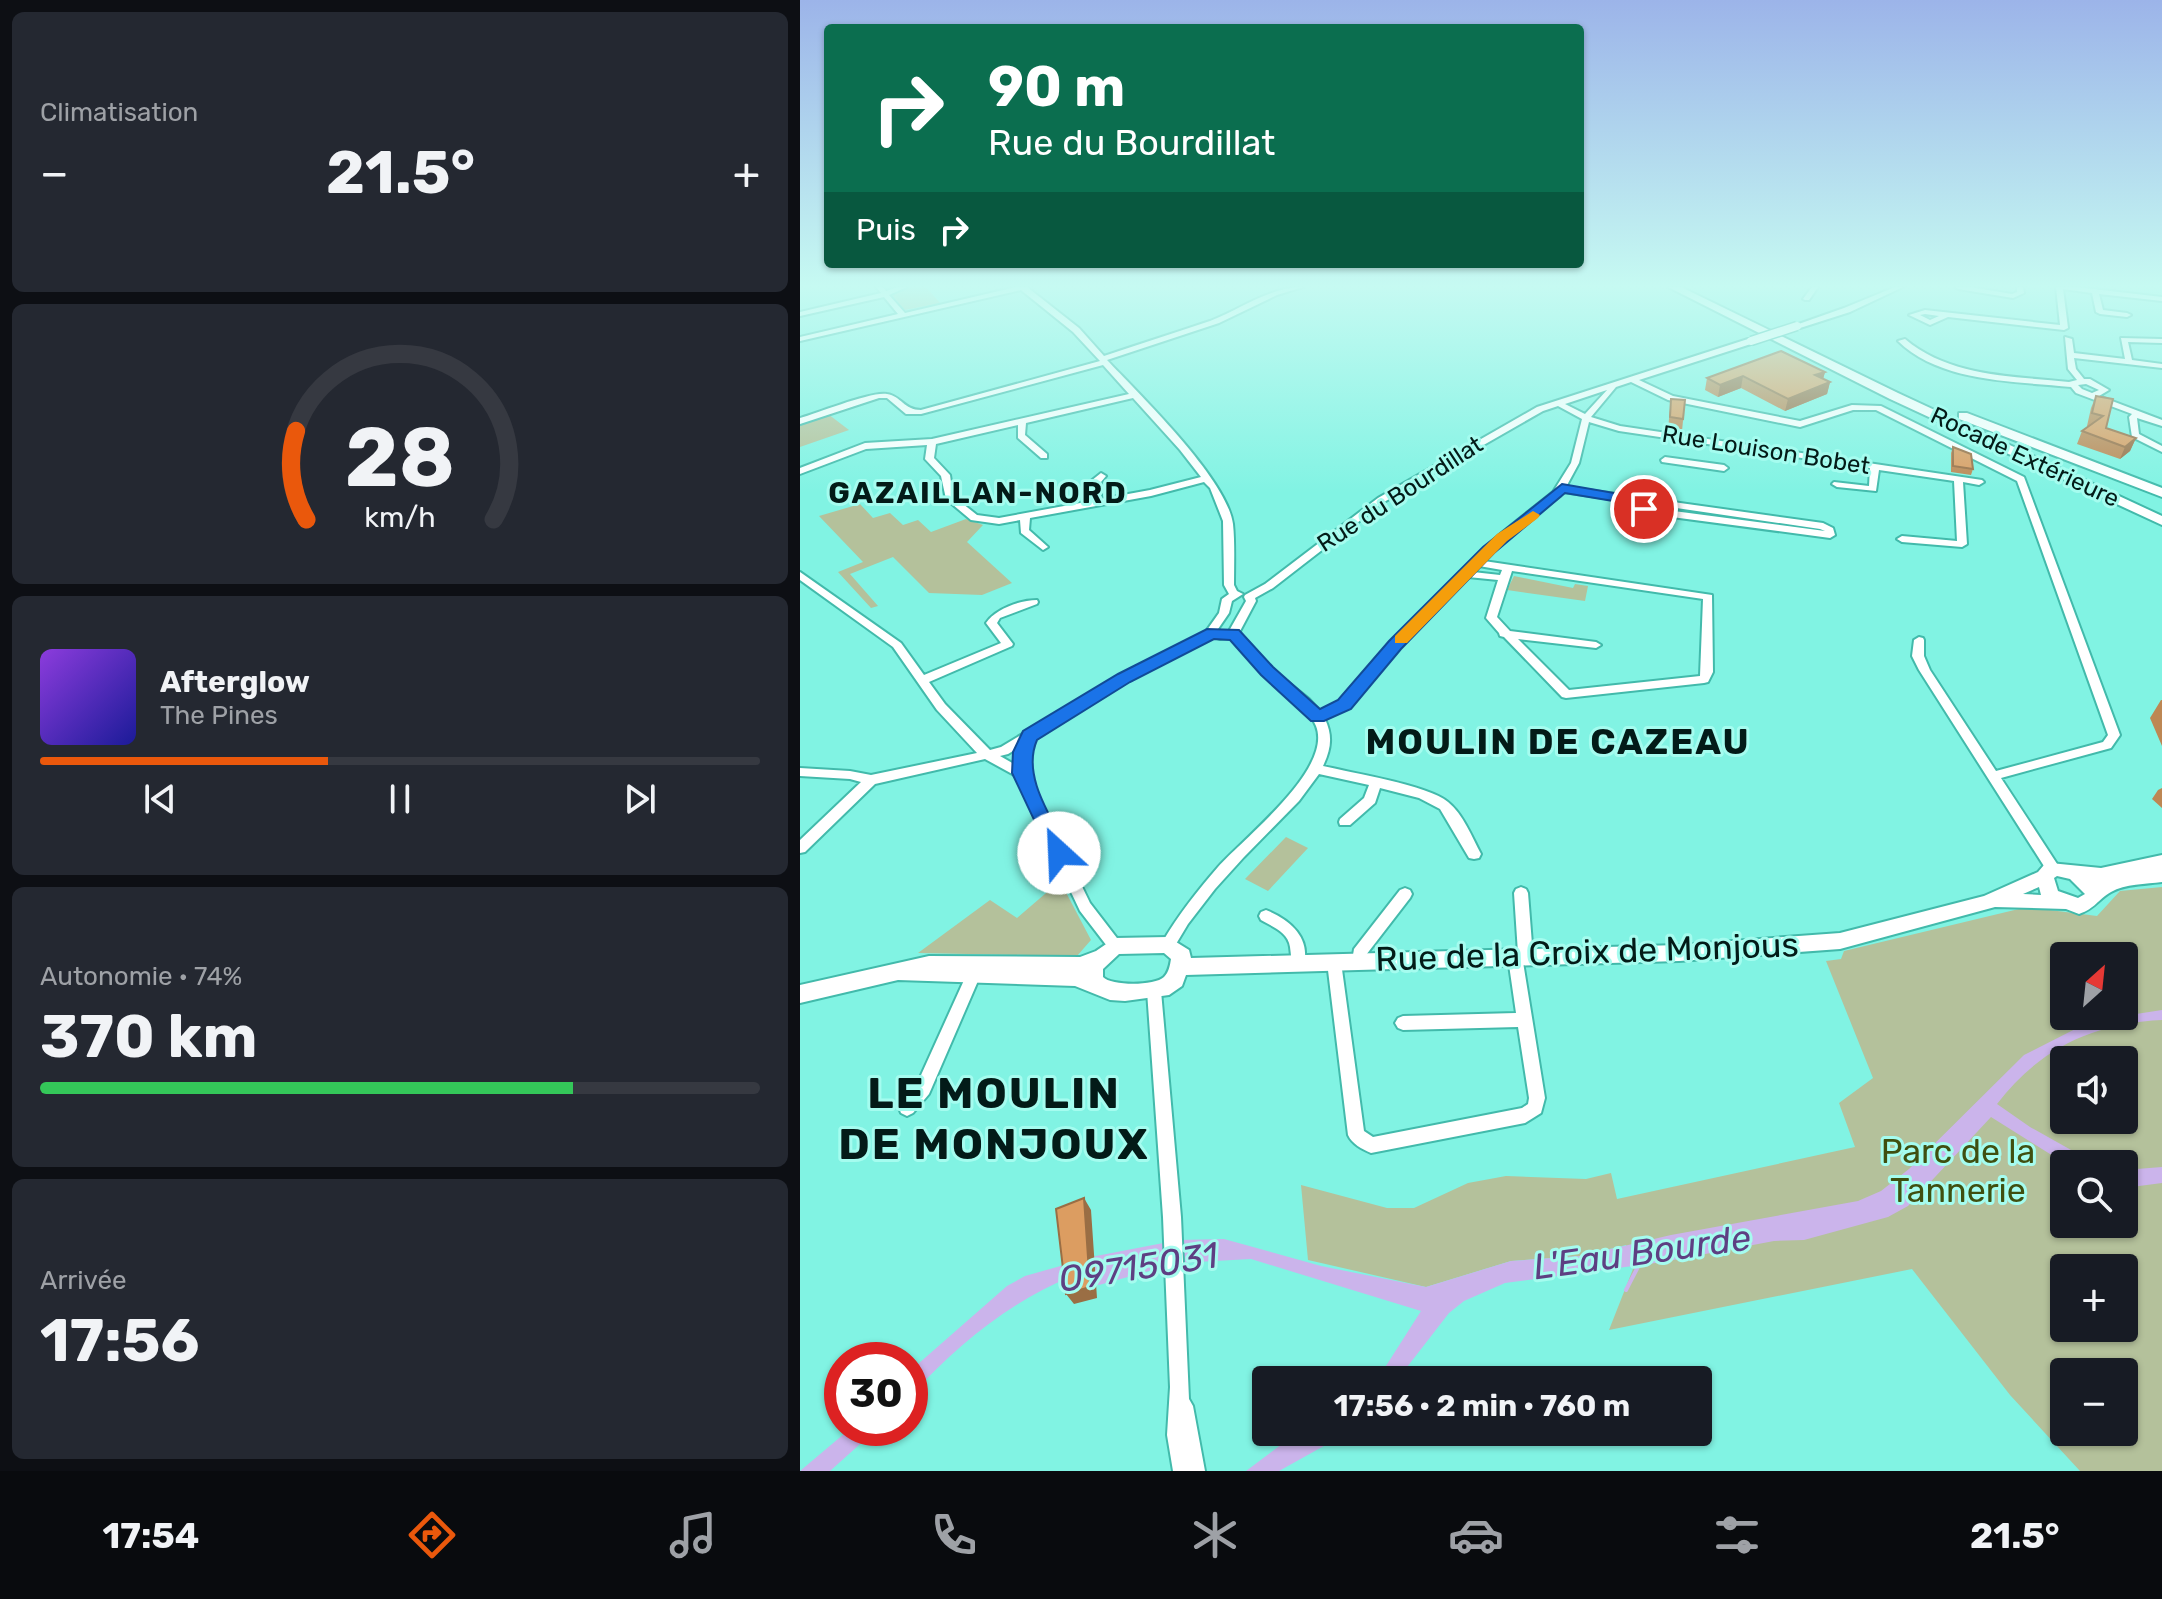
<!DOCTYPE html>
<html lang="fr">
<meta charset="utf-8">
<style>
:root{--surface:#171b24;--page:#242831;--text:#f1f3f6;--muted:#9ea1a6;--line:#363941;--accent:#ea580c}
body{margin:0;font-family:Rubik,sans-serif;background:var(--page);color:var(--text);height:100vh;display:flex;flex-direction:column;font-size:30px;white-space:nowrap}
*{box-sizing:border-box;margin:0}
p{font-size:26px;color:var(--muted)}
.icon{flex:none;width:44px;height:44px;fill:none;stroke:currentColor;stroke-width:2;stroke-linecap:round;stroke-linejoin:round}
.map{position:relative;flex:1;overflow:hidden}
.sheet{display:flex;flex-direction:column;gap:12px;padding:12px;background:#0d0f14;width:800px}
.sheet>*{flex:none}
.top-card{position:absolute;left:24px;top:24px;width:760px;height:244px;border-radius:8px;box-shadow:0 2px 6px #0004;background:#0b6e4f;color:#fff;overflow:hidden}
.needle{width:52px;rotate:27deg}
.controls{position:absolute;left:1250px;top:942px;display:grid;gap:16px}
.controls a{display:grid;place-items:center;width:88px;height:88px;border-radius:8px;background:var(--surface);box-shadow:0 2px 6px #0004;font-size:40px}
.speed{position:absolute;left:24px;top:1342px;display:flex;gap:16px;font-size:40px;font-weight:700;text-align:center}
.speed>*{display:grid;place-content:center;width:104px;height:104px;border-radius:50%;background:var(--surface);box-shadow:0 2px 6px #0004;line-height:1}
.speed .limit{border:12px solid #d22;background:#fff;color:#111}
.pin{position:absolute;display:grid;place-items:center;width:68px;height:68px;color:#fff;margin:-34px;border:4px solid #fff;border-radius:50%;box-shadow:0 2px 8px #0007}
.me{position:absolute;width:88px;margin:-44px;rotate:335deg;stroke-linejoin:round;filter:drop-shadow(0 0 6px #0008)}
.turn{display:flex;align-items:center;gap:28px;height:168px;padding:0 32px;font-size:36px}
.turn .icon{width:104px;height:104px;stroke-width:2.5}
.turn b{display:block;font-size:56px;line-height:68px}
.then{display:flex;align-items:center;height:76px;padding:0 32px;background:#0003;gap:16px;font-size:30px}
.big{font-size:60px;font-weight:700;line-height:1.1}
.sheet .widget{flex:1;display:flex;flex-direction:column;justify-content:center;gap:12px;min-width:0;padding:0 28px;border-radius:12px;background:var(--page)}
.sheet .dial{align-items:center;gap:0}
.dial svg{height:208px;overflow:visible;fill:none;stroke:var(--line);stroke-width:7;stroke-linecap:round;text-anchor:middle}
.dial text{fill:var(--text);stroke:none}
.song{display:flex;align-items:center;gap:24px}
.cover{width:96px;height:96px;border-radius:12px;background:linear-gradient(135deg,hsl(270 70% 55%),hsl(240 70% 35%))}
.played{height:8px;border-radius:4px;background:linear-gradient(90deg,var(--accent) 40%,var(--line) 40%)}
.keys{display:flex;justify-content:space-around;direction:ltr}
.heat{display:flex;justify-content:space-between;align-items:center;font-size:44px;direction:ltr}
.charge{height:12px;border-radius:6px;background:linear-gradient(90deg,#34c759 74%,var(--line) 0)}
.trip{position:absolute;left:452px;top:1366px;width:460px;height:80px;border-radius:8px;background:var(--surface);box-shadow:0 2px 6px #0004;font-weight:700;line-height:80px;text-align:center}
.tabs{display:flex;height:128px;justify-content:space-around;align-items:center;background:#090b0e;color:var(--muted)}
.tabs .icon{width:56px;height:56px}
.tabs .active{color:var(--accent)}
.tabs b{font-size:36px;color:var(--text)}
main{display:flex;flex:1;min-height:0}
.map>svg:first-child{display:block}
</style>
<main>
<section class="sheet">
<div class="widget"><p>Climatisation</p>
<div class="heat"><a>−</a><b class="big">21.5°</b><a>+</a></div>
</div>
<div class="widget dial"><svg viewBox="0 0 100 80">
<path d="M14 69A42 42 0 1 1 86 69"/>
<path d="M14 69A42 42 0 0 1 10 35" stroke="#ea580c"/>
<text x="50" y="56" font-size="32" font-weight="700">28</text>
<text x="50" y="72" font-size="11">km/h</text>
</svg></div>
<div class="widget">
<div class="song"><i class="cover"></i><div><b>Afterglow</b><p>The Pines</p></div></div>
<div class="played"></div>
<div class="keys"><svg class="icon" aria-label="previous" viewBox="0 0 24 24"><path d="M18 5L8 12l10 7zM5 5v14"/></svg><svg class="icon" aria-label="pause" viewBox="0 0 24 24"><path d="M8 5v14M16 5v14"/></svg><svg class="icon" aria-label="next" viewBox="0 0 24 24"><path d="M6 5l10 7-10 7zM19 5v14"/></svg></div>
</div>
<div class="widget"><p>Autonomie · 74%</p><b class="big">370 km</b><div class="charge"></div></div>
<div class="widget"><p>Arrivée</p><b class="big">17:56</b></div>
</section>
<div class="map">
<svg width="1362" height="1471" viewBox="0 0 1362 1471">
<rect width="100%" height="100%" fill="#81f3e3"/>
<path fill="#b4c19b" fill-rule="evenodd" d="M108 287H126L140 303 105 310 92 295Z
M28 414 49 430 0 447V423Z
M60 504 73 518 90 513 103 525 118 520 131 532 166 519 183 525 167 542 212 583 182 595 129 593 93 557 50 574 78 606 71 608 38 572 63 562 19 516Z
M714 576 773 588 775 584 788 586 785 601 707 590Z
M486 837 508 848 468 891 445 879Z
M260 881 291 940 277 956 118 953 190 900 217 918Z
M1362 887V1471H1280L1210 1395 1112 1269 809 1330 833 1269 826 1245 781 1256 711 1261 626 1287 508 1260 501 1185 587 1208H614L668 1183 706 1176 786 1179 811 1173 817 1199 1055 1147 1039 1103 1073 1078 1026 961 1041 959 1044 951 1227 907 1297 916 1320 891ZM1264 956H1324V1016H1264ZM1264 1060H1324V1120H1264ZM1264 1164H1324V1224H1264ZM1264 1268H1324V1328H1264ZM1264 1372H1324V1432H1264Z"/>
<path fill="#cbb4eb" d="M1362 1010V1020C1293 1023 1239 1049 1197 1104L1230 1127 1296 1164H1266L1191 1117 1108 1206 1088 1217 1004 1240 974 1241 863 1262 705 1283 664 1301 649 1313 597 1380H577L621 1311 451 1259 378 1263 299 1285 272 1276C206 1304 159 1344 110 1396V1371L207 1286 225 1276 296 1256 379 1240 424 1239 521 1266 626 1287 711 1261 781 1256 871 1235 1058 1201 1081 1191 1109 1169 1224 1055 1291 1021Z
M1362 1167V1183L1324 1188V1170Z
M51 1428H78L30 1471H0Z
M498 1432H549L479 1471H446Z"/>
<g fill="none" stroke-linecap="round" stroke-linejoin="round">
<path stroke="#cbb4eb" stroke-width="4" d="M826 1290 841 1261"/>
<defs>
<path id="minor" d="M76 287H83L86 291 98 287H107L89 295 105 313 216 287H227L279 328 304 356C339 344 375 333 410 321 441 309 470 287 503 287L477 295 419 323 307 360C340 395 427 479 433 524 435 543 434 565 434 585L437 591 443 594 432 601 429 613 418 629 422 632 429 631 446 601 444 597 445 595 465 584 578 498 737 407 948 339H954V343L839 380 873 396 1000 421 1052 405 1081 406 1224 477 1320 735 1311 748 1201 778 1261 870 1259 874 1254 875 1249 874 1119 670 1112 656 1114 640 1119 637 1123 638 1124 640V656L1130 670 1196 771 1303 742 1308 735 1217 481 1076 410H1053L1000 427 868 400 831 382 816 387 791 417 820 426 1182 480 1184 482 1179 485 1163 482 1167 544 1162 547 1102 542 1097 539 1102 536 1157 541 1154 481 1079 470 1076 491 1037 487 1032 484 1034 482 1069 486 1070 468 819 431 789 422 779 463 766 487 1023 523 1033 528 1035 535 1030 538 849 514 841 511 839 503 763 492 760 496 705 539 684 561 912 595 913 672 908 682 904 683 766 698 762 697 704 637 700 636 699 633 686 618 698 580 668 577 599 647 548 708 525 719C533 736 531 749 523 766 552 773 628 785 648 802 663 814 672 837 681 854L679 858 674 859 669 858 640 809 619 798 580 788 575 803 550 825H540L539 822 540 819 564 798 569 785 519 774 499 801 444 857 415 889 388 924 373 949 368 951 363 949 361 945 363 941C379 914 398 890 418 867 445 837 533 769 516 726 506 701 478 687 460 670 449 660 441 648 431 638L420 639 414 637 328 681 234 738 226 759 227 773 290 903 320 942 322 946 320 950 315 952 310 950 280 911 216 776 185 759 75 784 5 852 0 853V840L61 782 50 779 0 776V768L50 771 71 775 177 753 137 710 93 647 0 580V572L101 643 124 675 201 643 186 623C195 609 220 600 237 600L238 602 237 604 200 618 197 623 213 644 212 646 129 682 145 704 190 750 201 747 320 675 408 631 407 630 419 613 422 599 429 594 424 585 423 521 410 488 404 482 351 496 230 518 229 530 248 547 243 550 221 533 220 520 199 524 171 520 146 499 141 476 125 459 127 445 66 449 0 474V468L65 443 132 439 329 394 303 365 121 414H106L87 398H79L0 424V418C18 413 72 391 87 394 101 396 104 410 121 410L300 361 273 332 221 290 0 341V337L98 314 84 297 0 316V312L81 293ZM807 390 785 414 765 404ZM333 398 380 450 401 477 350 490 301 499V482L306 476 301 473 291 481V501L199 518 177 515 153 496 150 475 134 458 136 444 218 425V438L241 458H247V454L225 435 226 423ZM758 406 782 419 771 463 753 492 699 535 591 643 540 702 520 711 509 699 469 667 439 633 456 601 455 598 473 588 584 502 743 411ZM849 504 1020 529 1025 531 851 508H849ZM679 566 702 570 700 575 673 572ZM712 571 903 599 900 676 769 690 718 639 796 648 801 645 796 642 710 631 697 617ZM218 748 214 764 200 756 208 754Z
M1012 287H1018L1009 300H1005L1003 299Z
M1095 287H1103L1050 312 1000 328 993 326 1044 308Z
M1155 287H1170L1212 294 1217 292V287H1223L1224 293 1213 298 1158 289Z
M1256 287H1276L1362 297V301L1299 294 1303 310 1327 313 1331 315 1327 317 1300 314 1296 312 1292 293 1263 289 1268 328 1264 330 1148 317 1130 325 1109 315 1125 310 1260 325ZM1125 314 1139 316 1130 320 1120 315Z
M1265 337 1272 339 1274 353 1325 359 1321 338 1362 339V343L1328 342 1332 360 1362 364V368L1274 358 1276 369 1284 379H1290L1309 390 1299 396 1362 420V426L1337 418 1339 434 1362 446V452L1332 437 1329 417 1332 414 1276 393 1271 387C1215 381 1141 383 1098 341L1105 339C1150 377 1212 376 1269 382L1277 380 1268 369ZM1286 384 1299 390 1292 393 1282 389 1278 385Z
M865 457 924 465 928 468 924 471 862 462 861 460Z
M721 887 726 889 728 893 733 957 731 961 723 962 745 1098 741 1113 725 1123 571 1153C562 1149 552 1144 548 1135L527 962 529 958 534 956 539 958 541 962 564 1131 573 1137 722 1108 728 1104 729 1098 718 1027 603 1030 598 1028 595 1023 598 1018 603 1016 716 1013 708 958 710 954 718 953 714 893 716 889Z
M605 888 610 890 612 894 610 898 566 955 564 965 559 967 554 965 552 961 554 949 600 890Z
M466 910C491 920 512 939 503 967L498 969 493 967C491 960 491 954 490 947 488 932 473 927 461 920L459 916 461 912Z
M177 961 182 963 184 967 129 1094 113 1113 107 1116 101 1113 99 1108 117 1084 170 967 172 963Z
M354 985 359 986 361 991 381 1217 389 1399 393 1406 405 1471H373L367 1435 370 1387 363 1217 347 991 349 986Z"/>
<path id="major" d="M1362 855V882C1346 884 1325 884 1311 892 1297 900 1296 908 1279 914L1266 909 1195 907 1040 949 879 961 386 975 382 986 369 995 325 1001 310 1000 275 986 98 980 0 1003V985L129 956 280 957 296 951 315 938 368 937 389 950 391 958 879 945 1040 933 1184 896 1238 872 1244 865 1250 863 1301 868ZM1257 876 1270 879 1285 894 1278 898 1258 891 1254 878ZM1239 887 1241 895 1223 894ZM364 953 371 959C370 965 369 972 364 977 355 986 311 986 303 977V969L319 954Z"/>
<path id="highway" d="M868 287H881L1098 393 1362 516V525L1090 399Z
M1159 413H1167L1362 488V497L1159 419Z"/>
</defs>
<use href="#minor" stroke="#42baab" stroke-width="4"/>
<use href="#major" stroke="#42baab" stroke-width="4"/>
<use href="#highway" stroke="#42baab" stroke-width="4"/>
<use href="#minor" fill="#fff" fill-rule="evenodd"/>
<use href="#major" fill="#fff" fill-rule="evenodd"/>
<use href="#highway" fill="#fff" fill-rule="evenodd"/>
<defs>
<path id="minor-bridge" d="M951 341 997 326"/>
</defs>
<use href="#minor-bridge" stroke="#42baab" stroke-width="11" stroke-linecap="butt"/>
<use href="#minor-bridge" stroke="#fff" stroke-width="8"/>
</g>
<path fill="#bd8753" d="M1025 372 1023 379 1030 382 1027 394 985 411 941 388 918 397 905 390 907 378Z
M1296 396 1306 428 1336 438 1330 451 1320 459 1277 444 1282 431 1289 426H1287L1291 408Z
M871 399 885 400 882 431 868 429Z
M1153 447 1173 469 1171 475 1151 472V453Z
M1361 700H1362V746L1350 718Z
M1362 788V808L1352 799 1358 790Z"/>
<path fill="#9a6e44" d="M1025 372 1022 383 1015 375Z
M943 376 941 388 918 397 920 385Z
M1030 382 1027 394 985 411 988 399Z
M1336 438 1330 451 1320 459 1325 447Z
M284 1198 291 1210 297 1298 274 1304 266 1294Z"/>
<path fill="#dc9d61" stroke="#9a6e44" stroke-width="2" d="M981 351 1025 372 1015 375 1030 382 988 399 943 376 920 385 907 378Z
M1296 396 1313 399 1306 428 1336 438 1325 447 1282 431 1303 416 1292 413Z
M871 399 885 400 883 419 870 417Z
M1153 447 1171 454 1173 469 1153 466Z
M284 1198 290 1287 266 1294 256 1209Z"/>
<linearGradient id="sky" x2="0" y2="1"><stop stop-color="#9cb4e9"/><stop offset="0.58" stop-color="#c6faf2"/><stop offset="1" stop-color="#c6faf2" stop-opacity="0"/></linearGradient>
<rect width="1362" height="493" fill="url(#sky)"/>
<path fill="#1a73e8" stroke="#114b97" stroke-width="2" d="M762 484 849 499 851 509 844 513 839 512 837 505 765 493 694 553 601 649 551 709 524 721H511L461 675 430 640 414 639 330 682 237 740C221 777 253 819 269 853L259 860 252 858 212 773 213 752 223 731 318 674 407 629 439 630 473 667 520 709 538 700 589 641 683 547Z"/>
<path fill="#f59e0b" d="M733 511 740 515 738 518 707 541 607 643H595V636L697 534Z"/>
<g text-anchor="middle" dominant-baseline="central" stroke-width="6" stroke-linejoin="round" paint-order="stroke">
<g font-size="24" fill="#031b18" stroke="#a5fcef">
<text transform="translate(966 450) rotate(9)">Rue Louison Bobet</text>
<text transform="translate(1225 457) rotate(25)">Rocade Extérieure</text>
<text transform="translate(600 494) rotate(-33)">Rue du Bourdillat</text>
</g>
<g font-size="30" font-weight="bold" letter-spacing="2" fill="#031b18" stroke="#a5fcef">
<text x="178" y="493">GAZAILLAN-NORD</text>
</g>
<g font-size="34" fill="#031b18" stroke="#a5fcef">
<text transform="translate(787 952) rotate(-2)">Rue de la Croix de Monjous</text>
</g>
<g font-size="34" fill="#3f4f10" stroke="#a5fcef">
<text x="1158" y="1151">Parc de la<tspan x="1158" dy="39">Tannerie</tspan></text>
</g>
<g font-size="36" font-weight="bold" letter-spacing="2" fill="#031b18" stroke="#a5fcef">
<text x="758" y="741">MOULIN DE CAZEAU</text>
</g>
<g font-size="36" font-style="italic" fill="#5e3f82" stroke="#a5fcef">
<text transform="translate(842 1252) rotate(-8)">L'Eau Bourde</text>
<text transform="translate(338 1267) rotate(-9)">O9715031</text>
</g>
<g font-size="44" font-weight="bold" letter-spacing="2" fill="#031b18" stroke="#a5fcef">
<text x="194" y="1093">LE MOULIN<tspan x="194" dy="51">DE MONJOUX</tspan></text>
</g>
</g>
</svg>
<div class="controls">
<a><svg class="needle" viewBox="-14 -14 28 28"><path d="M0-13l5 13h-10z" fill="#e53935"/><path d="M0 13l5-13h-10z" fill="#9ea1a6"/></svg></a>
<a><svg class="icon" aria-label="sound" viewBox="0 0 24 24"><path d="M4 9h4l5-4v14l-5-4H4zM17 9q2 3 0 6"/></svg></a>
<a><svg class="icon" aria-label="search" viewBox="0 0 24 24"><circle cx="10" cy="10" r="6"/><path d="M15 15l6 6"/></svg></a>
<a>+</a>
<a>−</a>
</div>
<div class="speed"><div class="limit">30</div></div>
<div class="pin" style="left:844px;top:509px;background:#d93025"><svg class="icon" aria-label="arrive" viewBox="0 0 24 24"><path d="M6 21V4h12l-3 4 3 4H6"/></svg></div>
<svg class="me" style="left:259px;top:853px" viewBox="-20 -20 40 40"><circle r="19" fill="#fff"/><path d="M0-13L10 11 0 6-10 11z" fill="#1a73e8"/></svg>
<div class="trip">17:56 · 2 min · 760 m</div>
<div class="top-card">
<div class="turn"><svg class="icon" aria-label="right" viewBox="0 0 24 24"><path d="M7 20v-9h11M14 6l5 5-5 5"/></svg><div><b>90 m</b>Rue du Bourdillat</div></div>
<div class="then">Puis<svg class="icon" aria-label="right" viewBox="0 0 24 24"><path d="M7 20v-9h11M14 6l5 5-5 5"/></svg></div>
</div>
</div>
</main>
<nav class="tabs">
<b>17:54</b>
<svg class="icon active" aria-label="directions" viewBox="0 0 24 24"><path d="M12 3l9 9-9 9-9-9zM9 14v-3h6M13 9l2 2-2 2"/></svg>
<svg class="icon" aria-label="music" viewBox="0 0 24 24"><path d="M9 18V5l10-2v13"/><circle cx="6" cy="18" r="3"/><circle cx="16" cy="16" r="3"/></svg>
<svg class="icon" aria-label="phone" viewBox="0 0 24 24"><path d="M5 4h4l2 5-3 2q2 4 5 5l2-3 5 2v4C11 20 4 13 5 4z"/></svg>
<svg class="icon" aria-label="climate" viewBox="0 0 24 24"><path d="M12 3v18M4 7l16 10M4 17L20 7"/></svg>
<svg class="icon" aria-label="car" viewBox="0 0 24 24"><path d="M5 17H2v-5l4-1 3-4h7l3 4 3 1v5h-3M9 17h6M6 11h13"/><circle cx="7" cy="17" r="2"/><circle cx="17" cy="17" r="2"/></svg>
<svg class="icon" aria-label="filters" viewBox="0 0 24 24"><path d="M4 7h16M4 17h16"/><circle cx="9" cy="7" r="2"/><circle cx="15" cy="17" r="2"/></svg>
<b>21.5°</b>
</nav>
